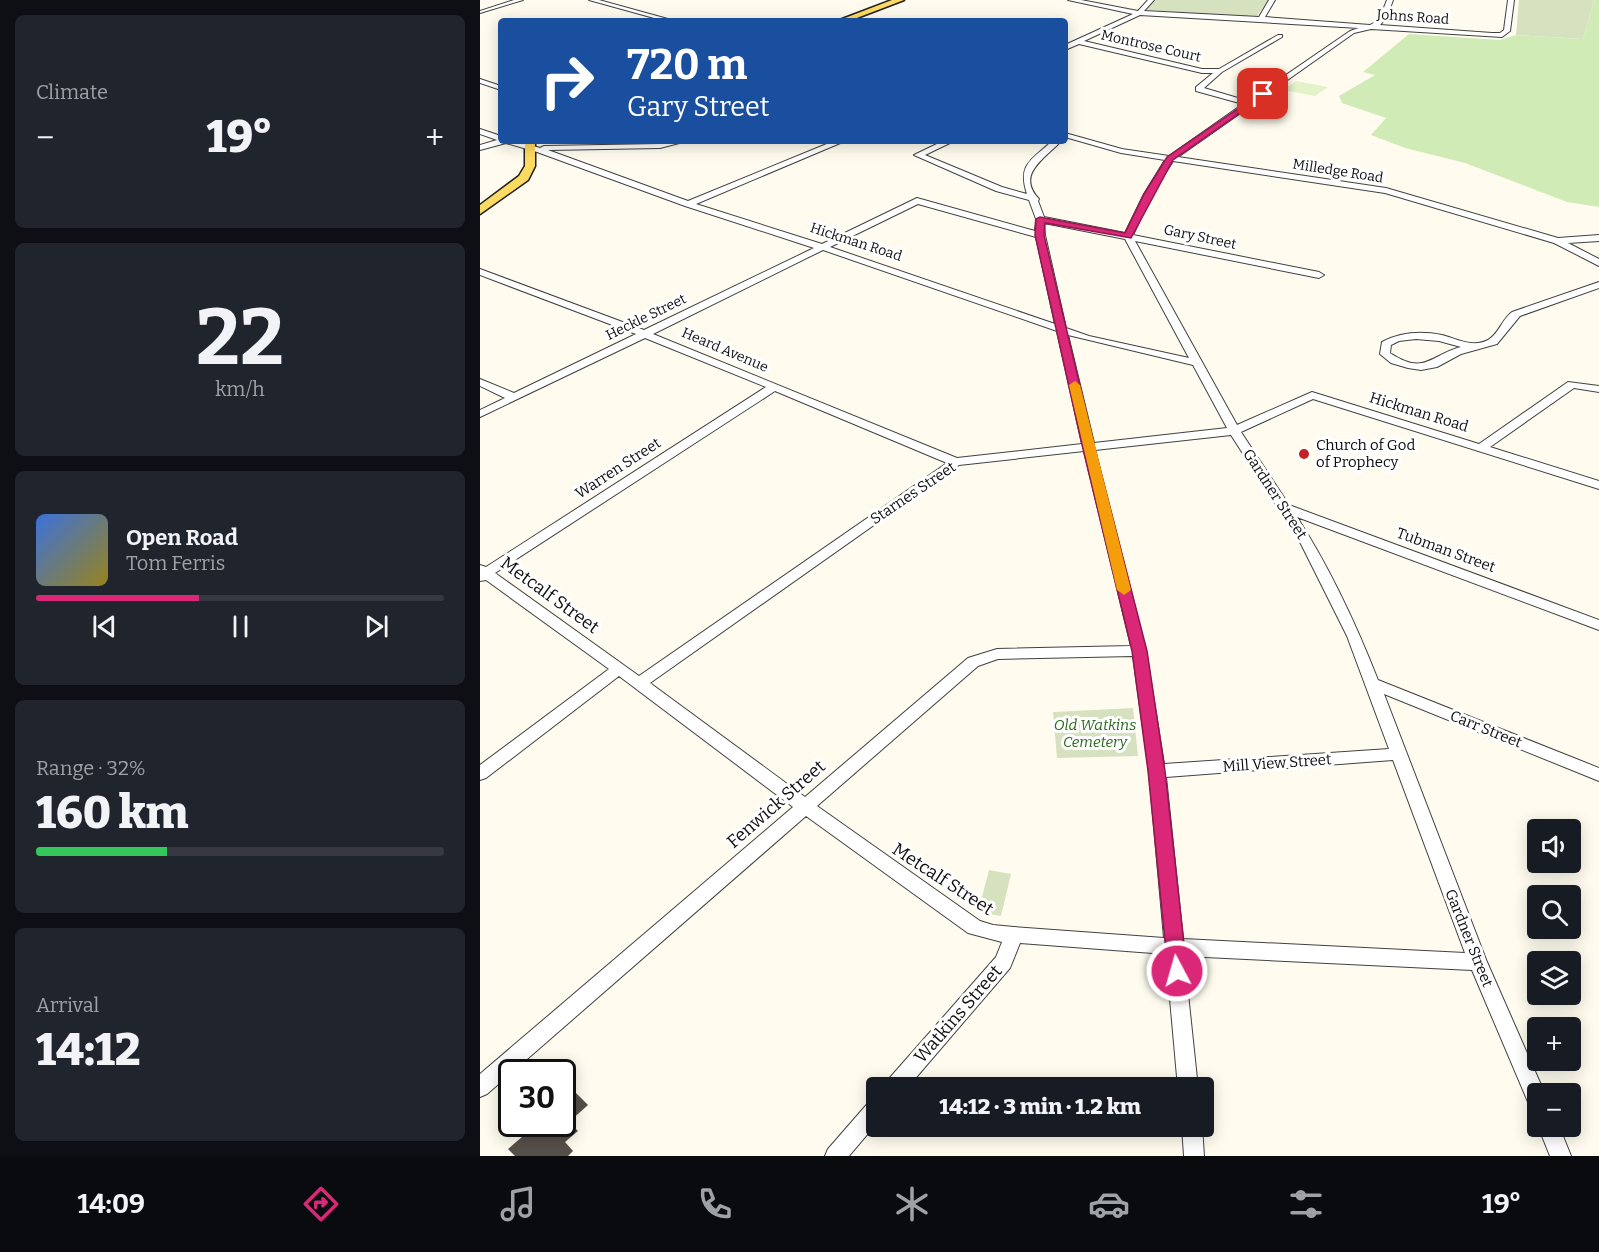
<!DOCTYPE html>
<meta charset="utf-8">
<style>
:root{--surface:#171b24;--page:#20242c;--text:#f1f3f6;--muted:#9ea1a6;--line:#363941;--accent:#db2777}
body{margin:0;font-family:Bitter,serif;background:var(--page);color:var(--text);height:100vh;display:flex;flex-direction:column;font-size:22px;white-space:nowrap}
*{box-sizing:border-box;margin:0}
p{font-size:20px;color:var(--muted)}
.icon{flex:none;width:33px;height:33px;fill:none;stroke:currentColor;stroke-width:2;stroke-linecap:round;stroke-linejoin:round}
.map{position:relative;flex:1;overflow:hidden}
.drawer{display:flex;flex-direction:column;gap:15px;padding:15px;background:#0d0f14;width:480px}
.drawer>*{flex:none}
.banner{position:absolute;left:18px;top:18px;width:570px;height:126px;border-radius:6px;box-shadow:0 3px 15px #0003;background:#1a4fa0;color:#fff;overflow:hidden}
.buttons{position:absolute;left:1047px;top:819px;display:grid;gap:12px}
.buttons a{display:grid;place-items:center;width:54px;height:54px;border-radius:6px;background:var(--surface);box-shadow:0 3px 15px #0003;font-size:30px}
.speed{position:absolute;left:18px;top:1059px;display:flex;gap:12px;font-size:30px;font-weight:700;text-align:center}
.speed>*{display:grid;place-content:center;width:78px;height:78px;border-radius:50%;background:var(--surface);box-shadow:0 3px 15px #0003;line-height:1}
.speed .limit{border:3px solid #111;border-radius:9px;background:#fff;color:#111}
.pin{position:absolute;display:grid;place-items:center;width:51px;height:51px;color:#fff;margin:-26px;border-radius:12px;box-shadow:0 3px 9px #0006}
.me{position:absolute;width:66px;margin:-33px;rotate:354deg;stroke-linejoin:round;filter:drop-shadow(0 0 4px #0008)}
.turn{display:flex;align-items:center;gap:21px;height:126px;padding:0 30px;font-size:27px}
.turn .icon{width:78px;height:78px;stroke-width:2.5}
.turn b{display:block;font-size:42px;line-height:51px}
.big{font-size:45px;font-weight:800;line-height:1.1}
.drawer .tile{flex:1;display:flex;flex-direction:column;justify-content:center;gap:9px;min-width:0;padding:0 21px;border-radius:9px;background:var(--page)}
.drawer .dial{align-items:center;gap:0}
.dial b{font-size:78px;line-height:1}
.song{display:flex;align-items:center;gap:18px}
.cover{width:72px;height:72px;border-radius:9px;background:linear-gradient(135deg,hsl(220 70% 55%),hsl(50 70% 35%))}
.played{height:6px;border-radius:3px;background:linear-gradient(90deg,var(--accent) 40%,var(--line) 40%)}
.keys{display:flex;justify-content:space-around;direction:ltr}
.heat{display:flex;justify-content:space-between;align-items:center;font-size:33px;direction:ltr}
.charge{height:9px;border-radius:4px;background:linear-gradient(90deg,#34c759 32%,var(--line) 0)}
.trip{position:absolute;left:386px;top:1077px;width:348px;height:60px;border-radius:6px;background:var(--surface);box-shadow:0 3px 15px #0003;font-weight:800;line-height:60px;text-align:center}
.dock{display:flex;height:96px;justify-content:space-around;align-items:center;background:#090b0e;color:var(--muted)}
.dock .icon{width:42px;height:42px}
.dock .on{color:var(--accent)}
.dock b{font-size:27px;color:var(--text)}
main{display:flex;flex:1;min-height:0}
.map>svg:first-child{display:block}
</style>
<main>
<section class="drawer">
<div class="tile"><p>Climate</p>
<div class="heat"><a>−</a><b class="big">19°</b><a>+</a></div>
</div>
<div class="tile dial"><b>22</b><p>km/h</p></div>
<div class="tile">
<div class="song"><i class="cover"></i><div><b>Open Road</b><p>Tom Ferris</p></div></div>
<div class="played"></div>
<div class="keys"><svg class="icon" aria-label="previous" viewBox="0 0 24 24"><path d="M18 5L8 12l10 7zM5 5v14"/></svg><svg class="icon" aria-label="pause" viewBox="0 0 24 24"><path d="M8 5v14M16 5v14"/></svg><svg class="icon" aria-label="next" viewBox="0 0 24 24"><path d="M6 5l10 7-10 7zM19 5v14"/></svg></div>
</div>
<div class="tile"><p>Range · 32%</p><b class="big">160 km</b><div class="charge"></div></div>
<div class="tile"><p>Arrival</p><b class="big">14:12</b></div>
</section>
<div class="map">
<svg width="1119" height="1156" viewBox="0 0 1119 1156">
<rect width="100%" height="100%" fill="#fffcef"/>
<path fill="#d1ebb7" d="M1114 0H1119V207L1087 202 985 163 925 148 891 135 906 118 862 103 859 96 895 75 883 72 929 34 1020 40 1036 35 1103 39Z"/>
<path fill="#d6e2bf" d="M675 0H789L776 17 666 10Z
M1039 0H1114L1103 39 1036 35Z
M653 708 658 756 577 758 573 712Z
M509 870 531 874 521 916 498 912Z"/>
<path fill="#e3f2c9" d="M816 81 848 87 835 96 803 90Z"/>
<path fill="#574f4a" d="M82 1079 108 1105 89 1122 98 1131 85 1142 93 1151 88 1156H35L28 1149 57 1124H82Z"/>
<g fill="none" stroke-linecap="round" stroke-linejoin="round">
<defs>
<path id="minor" d="M34 0H43L0 13V11Z
M109 0H119L195 21H185Z
M588 0H601L658 11 668 0H674L664 11 779 17 789 0H795L785 17 890 25 899 20 907 0H913L907 17 900 25 1012 33H1020L1024 30 1028 0H1034L1030 31 1022 37 891 29 874 33 698 157 906 188 1078 238 1119 235V241L1088 243 1119 259V266L1074 243 905 193 693 161 672 194 653 235 839 272 844 275 839 278 655 241 757 425 832 392 999 444 1088 382 1119 386V392L1094 388 1010 447 1119 481V489L833 399 761 432 809 505 1119 620V630L817 517C850 568 876 624 898 680L1119 768V781L904 694 1007 962 1065 1094H1058V1112L1051 1109 992 970 704 956 718 1088H698L686 954 540 943 530 968 427 1088H404L407 1081 516 957 522 942 488 933 326 816 7 1094 0 1097V1074L313 807 139 676 6 778 0 780V765L129 669 6 580 0 581V565L6 567 286 387 165 338 0 417V410L25 398 0 386V379L34 393 156 334 0 275V269L164 330 334 248 205 206 57 152 26 143 0 150V145L17 140 0 134V129L21 136V141H37L60 148 64 146 180 144 207 141 180 148 68 150 208 201 354 141H365L216 204 342 244 437 198 555 231 556 219 549 200 516 191 434 155 463 141H474L445 155 522 187 547 194C537 164 552 160 572 141H581C566 158 535 174 559 199L558 201 564 217 645 233 664 194 685 160 641 153 585 137V133L642 149 689 156 763 104 716 91V87L733 73H722L599 44 585 50V45L653 14ZM660 15 879 28 870 31 768 101 724 88 742 72 802 37V35H798L739 69H722L604 41ZM438 204 556 237 575 324 350 247ZM564 223 645 239 709 358 609 336 586 328 565 235ZM343 250 577 331 602 444 477 458 173 334ZM588 335 713 365 747 428 614 443ZM295 391 467 463 159 676 15 573ZM751 435 821 544 867 636 909 749 684 764 666 651 615 450ZM604 451 651 646 517 649 488 658 325 797 170 683 479 465ZM653 656 669 771 684 938 534 927 513 925 500 921 337 806 498 666 518 659ZM913 760 985 953 703 939 686 777Z
M0 79 21 86V90L0 83Z
M1119 282V288L1040 316 1017 344 981 354 957 367 941 370 928 368 911 363 900 354 902 342C921 332 941 331 962 335 977 339 993 348 1008 340 1019 334 1022 319 1032 312ZM936 339 959 341 981 347C950 355 945 376 910 353L911 345 919 341Z
M396 1099V1124L369 1156H345L348 1149 389 1102Z
M702 1126H722L724 1156H704Z
M1058 1126H1079L1091 1156H1070Z"/>
<path id="major" d="M412 0H424L369 21H357Z
M45 141H55V166L48 180 0 214V205L39 176 45 166Z"/>
</defs>
<use href="#minor" stroke="#414141" stroke-width="2"/>
<use href="#major" stroke="#1f1f1f" stroke-width="3"/>
<use href="#minor" fill="#fff" fill-rule="evenodd"/>
<use href="#major" fill="#fdda61" fill-rule="evenodd"/>
</g>
<path fill="#db2777" stroke="#8e194d" stroke-width="1.5" d="M781 93 787 94 693 160 651 238 565 223 564 235 615 449 667 651 685 771 707 971 704 977 697 979 691 977 688 971 668 771 652 651 603 449 555 235 556 219 560 217 645 233 664 194 687 157Z"/>
<path fill="#f59e0b" d="M595 381 600 385 651 590 644 595 637 590 589 385Z"/>
<circle fill="#c32125" stroke="#fff" stroke-width="2" cx="824" cy="454" r="6"/>
<g text-anchor="middle" dominant-baseline="central" stroke-width="6" stroke-linejoin="round" paint-order="stroke">
<g font-size="14" fill="#0e0e0e" stroke="#fff">
<text transform="translate(933 17) rotate(4)">Johns Road</text>
<text transform="translate(671 46) rotate(13)">Montrose Court</text>
<text transform="translate(858 171) rotate(9)">Milledge Road</text>
<text transform="translate(720 237) rotate(12)">Gary Street</text>
<text transform="translate(376 242) rotate(18)">Hickman Road</text>
<text transform="translate(166 317) rotate(-26)">Heckle Street</text>
<text transform="translate(245 350) rotate(23)">Heard Avenue</text>
</g>
<g font-size="15" fill="#0e0e0e" stroke="#fff">
<text transform="translate(939 412) rotate(17)">Hickman Road</text>
<text transform="translate(138 468) rotate(-33)">Warren Street</text>
<text transform="translate(433 493) rotate(-34)">Starnes Street</text>
<text transform="translate(795 494) rotate(57)">Gardner Street</text>
<text transform="translate(966 550) rotate(20)">Tubman Street</text>
<text transform="translate(1006 729) rotate(22)">Carr Street</text>
<text transform="translate(797 763) rotate(-4)">Mill View Street</text>
<text transform="translate(989 938) rotate(68)">Gardner Street</text>
</g>
<g font-size="15" fill="#0e0e0e" stroke="#fff" text-anchor="start">
<text x="836" y="445">Church of God<tspan x="836" dy="17">of Prophecy</tspan></text>
</g>
<g font-size="15" font-style="italic" fill="#2a681c" stroke="#fff">
<text x="615" y="725">Old Watkins<tspan x="615" dy="17">Cemetery</tspan></text>
</g>
<g font-size="18" fill="#0e0e0e" stroke="#fff">
<text transform="translate(70 595) rotate(36)">Metcalf Street</text>
<text transform="translate(296 804) rotate(-41)">Fenwick Street</text>
<text transform="translate(463 879) rotate(33)">Metcalf Street</text>
<text transform="translate(478 1014) rotate(-49)">Watkins Street</text>
</g>
</g>
</svg>
<div class="buttons">
<a><svg class="icon" aria-label="sound" viewBox="0 0 24 24"><path d="M4 9h4l5-4v14l-5-4H4zM17 9q2 3 0 6"/></svg></a>
<a><svg class="icon" aria-label="search" viewBox="0 0 24 24"><circle cx="10" cy="10" r="6"/><path d="M15 15l6 6"/></svg></a>
<a><svg class="icon" aria-label="layers" viewBox="0 0 24 24"><path d="M12 4l9 5-9 5-9-5zM3 14l9 5 9-5"/></svg></a>
<a>+</a>
<a>−</a>
</div>
<div class="speed"><div class="limit">30</div></div>
<div class="pin" style="left:783px;top:94px;background:#d93025"><svg class="icon" aria-label="arrive" viewBox="0 0 24 24"><path d="M6 21V4h12l-3 4 3 4H6"/></svg></div>
<svg class="me" style="left:697px;top:971px" viewBox="-20 -20 40 40"><circle r="17" fill="#db2777" stroke="#fff" stroke-width="3"/><path d="M0-11L8 9 0 5-8 9z" fill="#fff"/></svg>
<div class="trip">14:12 · 3 min · 1.2 km</div>
<div class="banner">
<div class="turn"><svg class="icon" aria-label="right" viewBox="0 0 24 24"><path d="M7 20v-9h11M14 6l5 5-5 5"/></svg><div><b>720 m</b>Gary Street</div></div>
</div>
</div>
</main>
<nav class="dock">
<b>14:09</b>
<svg class="icon on" aria-label="directions" viewBox="0 0 24 24"><path d="M12 3l9 9-9 9-9-9zM9 14v-3h6M13 9l2 2-2 2"/></svg>
<svg class="icon" aria-label="music" viewBox="0 0 24 24"><path d="M9 18V5l10-2v13"/><circle cx="6" cy="18" r="3"/><circle cx="16" cy="16" r="3"/></svg>
<svg class="icon" aria-label="phone" viewBox="0 0 24 24"><path d="M5 4h4l2 5-3 2q2 4 5 5l2-3 5 2v4C11 20 4 13 5 4z"/></svg>
<svg class="icon" aria-label="climate" viewBox="0 0 24 24"><path d="M12 3v18M4 7l16 10M4 17L20 7"/></svg>
<svg class="icon" aria-label="car" viewBox="0 0 24 24"><path d="M5 17H2v-5l4-1 3-4h7l3 4 3 1v5h-3M9 17h6M6 11h13"/><circle cx="7" cy="17" r="2"/><circle cx="17" cy="17" r="2"/></svg>
<svg class="icon" aria-label="filters" viewBox="0 0 24 24"><path d="M4 7h16M4 17h16"/><circle cx="9" cy="7" r="2"/><circle cx="15" cy="17" r="2"/></svg>
<b>19°</b>
</nav>
